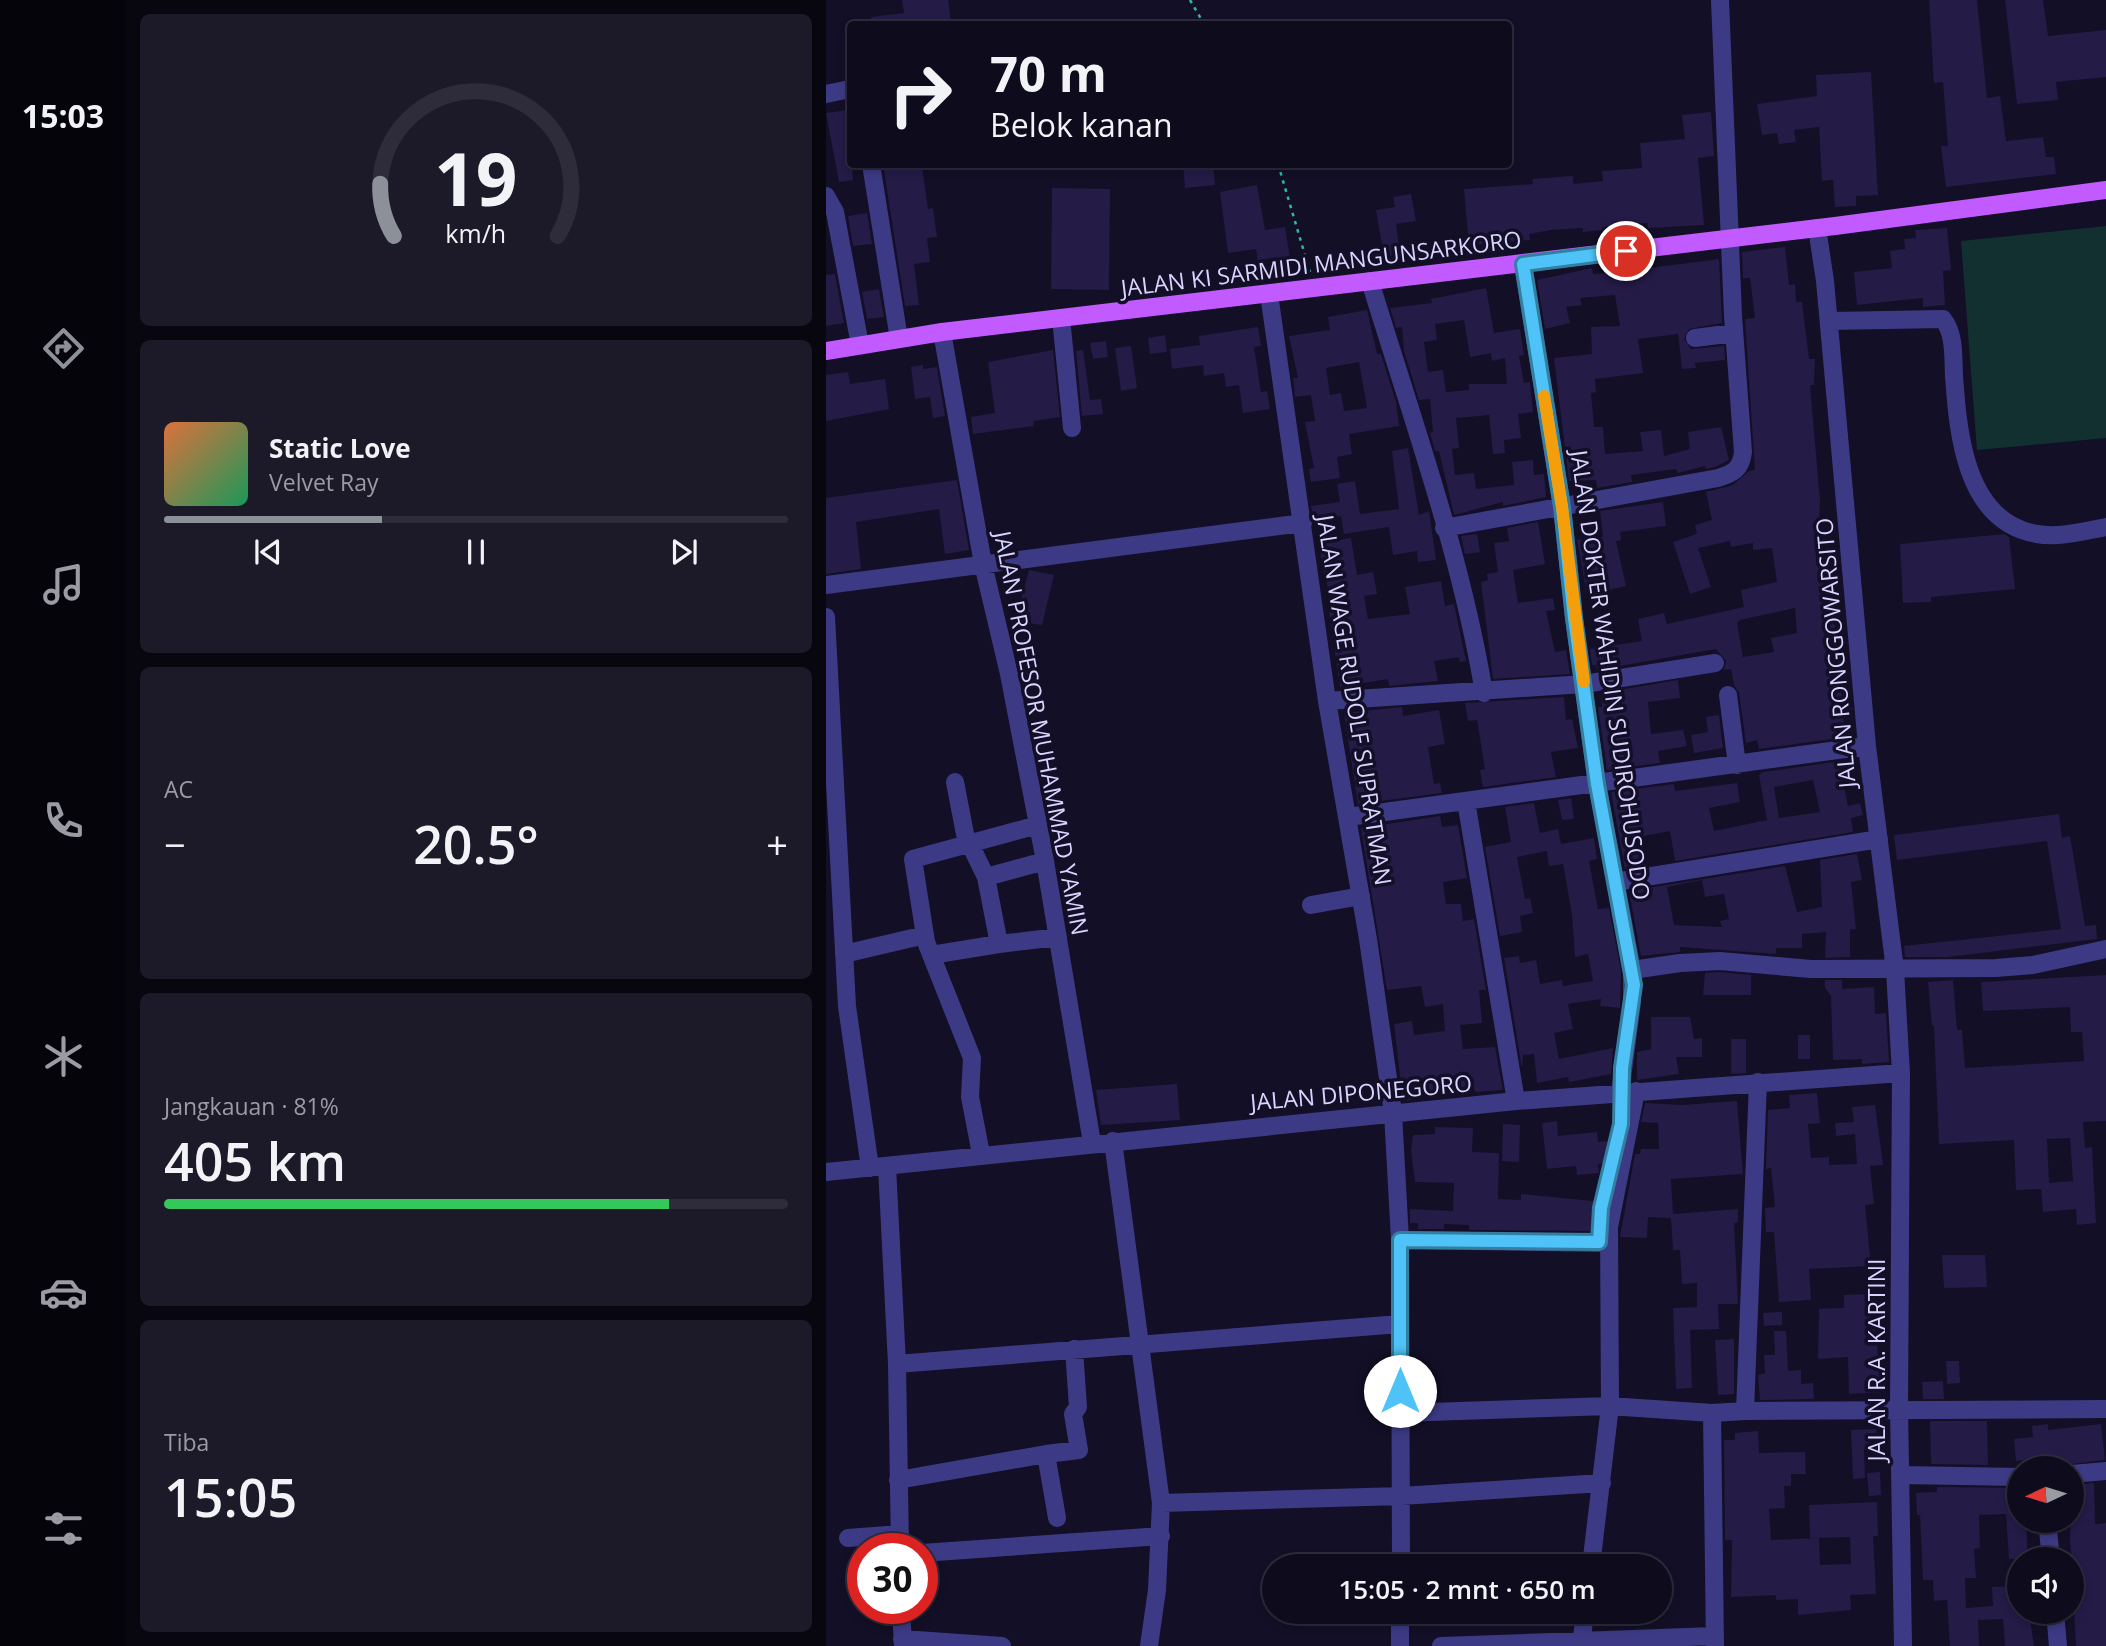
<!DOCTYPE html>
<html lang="id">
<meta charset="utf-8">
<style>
:root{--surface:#0e0b1c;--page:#1c1929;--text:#f1f3f6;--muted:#9b9ba3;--line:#2e2b3b;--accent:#8c9099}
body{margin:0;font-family:"Open Sans",sans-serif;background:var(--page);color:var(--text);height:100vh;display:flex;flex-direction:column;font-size:26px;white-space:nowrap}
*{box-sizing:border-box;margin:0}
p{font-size:23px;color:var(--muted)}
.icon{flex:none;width:38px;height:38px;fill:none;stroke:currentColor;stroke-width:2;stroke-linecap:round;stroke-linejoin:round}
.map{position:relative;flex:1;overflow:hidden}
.panel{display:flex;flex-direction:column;gap:14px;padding:14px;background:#08060f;width:700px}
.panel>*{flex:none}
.hud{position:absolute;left:21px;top:21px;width:665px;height:147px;border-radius:7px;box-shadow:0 4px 10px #0003,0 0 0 2px var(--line);background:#0e0b1c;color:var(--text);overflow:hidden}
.needle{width:46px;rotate:266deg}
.tools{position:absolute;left:1181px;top:1456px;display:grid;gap:14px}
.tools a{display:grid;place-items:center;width:77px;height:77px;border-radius:50%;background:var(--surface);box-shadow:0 4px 10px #0003,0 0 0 2px var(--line);font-size:35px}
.speed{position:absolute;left:21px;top:1533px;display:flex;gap:14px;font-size:35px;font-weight:700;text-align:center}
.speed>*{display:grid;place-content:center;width:91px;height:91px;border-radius:50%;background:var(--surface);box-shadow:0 4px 10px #0003,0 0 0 2px var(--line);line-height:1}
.speed .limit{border:10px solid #d22;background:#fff;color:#111}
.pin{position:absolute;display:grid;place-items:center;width:60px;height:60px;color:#fff;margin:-30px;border:4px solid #fff;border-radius:50%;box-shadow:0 2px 7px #0007}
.me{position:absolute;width:77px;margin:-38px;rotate:0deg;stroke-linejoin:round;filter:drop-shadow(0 0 5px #0008)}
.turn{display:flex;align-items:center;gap:24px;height:147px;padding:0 28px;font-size:32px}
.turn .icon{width:91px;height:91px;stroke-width:2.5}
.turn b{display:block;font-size:49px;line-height:60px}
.big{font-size:52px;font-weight:600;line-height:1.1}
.panel .widget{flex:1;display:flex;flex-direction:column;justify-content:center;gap:10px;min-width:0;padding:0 24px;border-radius:10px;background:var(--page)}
.panel .dial{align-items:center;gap:0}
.dial svg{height:182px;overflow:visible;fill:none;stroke:var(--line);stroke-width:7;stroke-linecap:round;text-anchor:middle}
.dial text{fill:var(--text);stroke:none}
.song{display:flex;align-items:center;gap:21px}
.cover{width:84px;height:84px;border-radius:10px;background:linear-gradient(135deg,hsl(20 70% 55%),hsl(150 70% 35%))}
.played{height:7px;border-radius:4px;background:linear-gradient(90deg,var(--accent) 35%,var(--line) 35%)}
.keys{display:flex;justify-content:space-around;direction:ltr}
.heat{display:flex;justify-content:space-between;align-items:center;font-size:38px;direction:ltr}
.charge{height:10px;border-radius:5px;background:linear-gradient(90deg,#34c759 81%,var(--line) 0)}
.trip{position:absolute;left:436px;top:1554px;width:410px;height:70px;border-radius:35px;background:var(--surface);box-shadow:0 4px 10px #0003,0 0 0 2px var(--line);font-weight:600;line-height:70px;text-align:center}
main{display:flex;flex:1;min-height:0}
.menu{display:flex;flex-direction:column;width:126px;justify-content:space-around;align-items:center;background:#06040b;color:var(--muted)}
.menu .icon{width:49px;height:49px}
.menu .current{color:var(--accent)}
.menu b{font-size:32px;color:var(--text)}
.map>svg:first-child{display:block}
</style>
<main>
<nav class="menu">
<b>15:03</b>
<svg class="icon current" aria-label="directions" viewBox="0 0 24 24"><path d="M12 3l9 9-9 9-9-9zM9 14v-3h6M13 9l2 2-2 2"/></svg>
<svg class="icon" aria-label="music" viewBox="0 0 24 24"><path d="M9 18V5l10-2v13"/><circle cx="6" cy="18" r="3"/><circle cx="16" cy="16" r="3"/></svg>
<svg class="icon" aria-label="phone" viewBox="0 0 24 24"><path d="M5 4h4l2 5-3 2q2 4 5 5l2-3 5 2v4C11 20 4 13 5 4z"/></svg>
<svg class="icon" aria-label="climate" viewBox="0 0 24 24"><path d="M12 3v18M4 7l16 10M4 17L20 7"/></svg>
<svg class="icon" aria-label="car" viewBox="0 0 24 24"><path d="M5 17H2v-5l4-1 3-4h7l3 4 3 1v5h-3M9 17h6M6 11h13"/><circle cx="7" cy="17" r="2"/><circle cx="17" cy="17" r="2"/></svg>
<svg class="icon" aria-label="filters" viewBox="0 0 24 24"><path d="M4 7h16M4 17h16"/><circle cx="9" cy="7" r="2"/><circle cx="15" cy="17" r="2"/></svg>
</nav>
<section class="panel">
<div class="widget dial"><svg viewBox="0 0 100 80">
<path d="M14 69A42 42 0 1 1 86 69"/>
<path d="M14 69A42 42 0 0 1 8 46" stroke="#8c9099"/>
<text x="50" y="56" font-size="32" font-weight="700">19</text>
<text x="50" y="72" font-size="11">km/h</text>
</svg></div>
<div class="widget">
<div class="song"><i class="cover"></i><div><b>Static Love</b><p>Velvet Ray</p></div></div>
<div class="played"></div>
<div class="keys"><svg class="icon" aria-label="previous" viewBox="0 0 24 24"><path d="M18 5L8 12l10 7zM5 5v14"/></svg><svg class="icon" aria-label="pause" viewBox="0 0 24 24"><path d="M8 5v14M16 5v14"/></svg><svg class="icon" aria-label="next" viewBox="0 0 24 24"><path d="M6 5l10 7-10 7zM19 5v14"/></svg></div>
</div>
<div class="widget"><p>AC</p>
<div class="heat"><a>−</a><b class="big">20.5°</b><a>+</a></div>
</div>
<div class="widget"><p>Jangkauan · 81%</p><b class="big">405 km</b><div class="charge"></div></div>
<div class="widget"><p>Tiba</p><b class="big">15:05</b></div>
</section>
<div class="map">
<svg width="1280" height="1646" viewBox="0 0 1280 1646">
<rect width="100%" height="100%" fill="#130f26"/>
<path fill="#12302f" d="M1280 226V438L1151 450 1135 241Z"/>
<path fill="#241b47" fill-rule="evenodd" d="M76 0H122L125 21 97 24H46L45 17 78 13Z
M1103 0H1151L1161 98 1174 96 1180 141 1217 137 1220 157H1228L1230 174 1120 187 1115 146H1122L1117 82 1108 83Z
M1179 0H1217L1222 36 1280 30V77L1230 82 1232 100 1191 104Z
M1045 72 1052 195 1030 196V206L1009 207 1007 180 996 181 993 127 968 130 970 142 953 144 951 133 936 135 931 104 991 96 990 75Z
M22 110 27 180 13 182 0 113Z
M885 112 888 156 872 158 878 225 822 228 821 223 776 227V230L757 232V228L725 230 703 234 704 240 643 245 638 189 707 184 706 179 747 176V184L777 181 776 171 816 168 814 143 859 139 856 115Z
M57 164H72L73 170 96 167 102 209 107 208 111 237 101 238 104 262 88 264 93 305 79 306Z
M357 164H387L389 185 359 188Z
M431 185 439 230 459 227 466 270 453 272 451 257 432 261 430 249 402 253 394 192Z
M226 188 284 189 283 290 225 289Z
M585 194 590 221 570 224 574 254 558 257 550 210 569 207 567 197Z
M41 213 46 244 27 246 22 216Z
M1121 228 1125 270 1117 271 1119 305 1097 307V298L1031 305 1028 272 1066 268 1064 251 1079 249 1078 239 1090 238 1089 230Z
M959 247 963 285 969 284 970 302H976L983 359H989L988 385H984L994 501 993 525H991L993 555 996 554 1001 587 1007 586 1010 656 1016 655 1018 667 1011 668 1016 697 1022 696 1027 715 1017 717 1020 737 933 749 931 740 920 743 913 693 908 685 905 669 898 670 900 661 890 649 771 670 770 665H766L764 649 816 641 812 619 838 613 841 624 918 607 915 590 951 582 946 548 927 550V543L905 547 904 541 872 548 885 587 864 594 847 542 871 534 869 525 886 520 880 492 907 485 923 471 929 470 919 319 929 318 924 278H917L916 252ZM969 608 971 633 945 638 948 652 917 657 911 623 914 620Z
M893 259 896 323 863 329 858 339 865 349 898 346 899 360 869 363 870 368 856 369 852 334 812 339 817 373 769 379 770 392 765 393 768 427H777L779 454 817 451 814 432 835 430 838 456 864 449 862 432 895 427 903 460 889 467 880 469 879 466 852 473 850 469 805 475 806 482 771 488 770 480 743 481 728 358 766 354 765 327 794 326 789 295 754 298 756 305 740 307 744 323 719 329 711 280 766 268 767 274 801 271Z
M9 274 18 323 0 326V275Z
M660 288 668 333 694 329 698 355 693 356 698 383 704 382 707 412 692 414 695 438 678 440 679 453 667 454 663 415 630 418 633 448 626 449 629 475 648 473 650 489 688 485 686 462 707 460 708 475 718 474 720 497 677 506V502L628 515 613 451H609L604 433 607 432 604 399 593 400 578 351 576 327 570 328 564 308 606 303 605 299ZM638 320 644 357 665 353 666 361 679 358 681 384H643V390L620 392 617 370 602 372 598 342 611 340 609 324Z
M53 289 58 317 41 319 36 292Z
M541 310 551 354H555L570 402 573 426 523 434 526 454 511 457 514 478 485 482 483 469 488 468 479 422 489 421 485 395 469 397 467 378H472L463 336 504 330 502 317ZM533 362 541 408 518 411 515 393 504 395 500 368Z
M432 327 435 346 428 347 435 392 441 391 444 409 417 413 413 385 400 387 398 373 378 376 377 365 346 369 344 349 374 345 373 336Z
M339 335 341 352 324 354 322 338Z
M280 341 282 357 267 359 264 343Z
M305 346 311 388 295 391 289 348Z
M227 350 234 417 207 421 208 426 147 434 145 417 169 413 162 362Z
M257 350 264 400 275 399 277 414 256 416 250 351Z
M97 365V369L111 367 119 416 107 418 104 397 89 399 85 367Z
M22 372 24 384 59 379 63 409 0 421V375Z
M582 448 593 515 603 511 610 560 592 562 591 551 567 555 563 527 518 534 515 516 488 520 485 506 514 502 511 484 529 481 534 514 573 509 566 451Z
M131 480 143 550 119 554 113 509 30 522 35 569 0 574V498Z
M837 502 840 526 794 532 795 540 790 541 800 586 761 595 751 540 777 537 774 511Z
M712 522 719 564 687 570 692 603 727 598 729 610 720 611 729 652 740 650 744 674 667 679 655 582 662 580 661 574 672 572 668 543 683 541 681 528Z
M651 534 654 552 639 554 635 536Z
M1178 534 1183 537 1189 589 1105 597V602L1077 603 1074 544Z
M525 538 531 575 547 572 551 594 538 596 542 619 584 614 579 587 615 581 619 606 628 604 640 661 634 662 633 657 608 661 612 681 563 686 562 679 514 687 503 612 507 611 492 543Z
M203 570 228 575 216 625 189 621Z
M852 680 854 698 822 702 825 734 857 730 861 746 832 751 834 763 781 770 772 707H776L775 693Z
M738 697 740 720 746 719 752 748 725 752 730 777 657 787 654 770 659 769 651 720 642 721 639 703Z
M576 707 577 716 613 710 619 744 602 747 608 784 614 783 616 793 532 804 518 713Z
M893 715 897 748 868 753 865 735 882 732 880 717Z
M1023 760 1026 774 1016 777 1022 806 1034 803 1037 815 1025 818 1027 832 849 861 844 831 812 837 817 866 799 869 785 792 848 784 849 791 911 783 914 802 883 808 888 831 941 820 933 775 937 772ZM987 780 994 812 953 818 948 787Z
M745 798 748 819 736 820 732 800Z
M708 803 714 833 732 829 735 844 768 838 771 859 763 861 772 909 783 908 795 971 794 1008 774 1006 775 999 742 1004 747 1029 728 1033 733 1059 787 1048 785 1074 743 1082 742 1077 711 1083 708 1054 697 1055 696 1069 678 958 693 956 694 963 710 960 714 984 736 980 737 986 767 981 762 954 749 957 746 914 737 864 723 866 721 851 691 857 699 899 704 898 707 913 694 916 696 932 674 936 659 847 685 842 679 807Z
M1233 814 1236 838 1244 836 1259 926 1270 925 1271 939 1122 957H1079L1078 946 1235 929 1221 841 1071 860 1068 835Z
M614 816 616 827 632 825 641 878 617 882 620 904H635L637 921 648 919 660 990H653L656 1023 634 1025 637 1049 669 1047 677 1090 649 1092 648 1087 577 1101 568 1024 586 1021 588 1035 619 1031 617 1004 599 1007 595 986 561 990 535 828Z
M1031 854 1036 880 1025 882 1030 929H1024V957L999 958 1000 932 976 934V948H950V954L854 947V952L815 956 803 891 959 866 971 912 996 907 994 860ZM876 880 879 897 898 894 903 919 894 921 896 927 848 925 841 887Z
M894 972 925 975V995H877L879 973Z
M1280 975V1121L1257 1122 1259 1148 1266 1147 1270 1223 1251 1225 1250 1209 1217 1212 1215 1189 1190 1190 1188 1140 1113 1144 1108 1026H1106L1102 982 1127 980 1131 1030H1136L1139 1068 1258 1061 1256 1032H1245L1244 1007 1157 1011 1155 982ZM1244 1138 1247 1181 1223 1183 1221 1139Z
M999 980H1016V989L1048 987 1049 1014 1060 1013 1063 1062 1036 1064V1059L1007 1060 1005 996 999 988Z
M825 1017H864L868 1039 876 1038V1057H850L853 1074 811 1080V1052L825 1049Z
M972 1035H984V1059H972Z
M905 1039H920V1073L905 1074Z
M351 1084 354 1120 275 1125 270 1090Z
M991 1093 994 1123 982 1124 985 1158 1003 1157V1165L1031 1164 1029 1134 1010 1136 1009 1123 1028 1122 1026 1107 1049 1105 1057 1165 1044 1166 1048 1204 1039 1205 1045 1266 983 1269 985 1300 953 1302 948 1232H940L939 1208 949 1207 945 1168 940 1169 942 1110 964 1108 963 1095Z
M911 1101 917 1174 845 1179 847 1214 912 1209V1222L908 1223 912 1304H892L893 1329 864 1330 866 1388 850 1389 847 1308 871 1307V1283L856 1284 854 1250H847L845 1218 822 1217 821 1238 794 1237 809 1154H814L815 1149H833L832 1123 815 1122 819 1103 856 1105Z
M731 1121 732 1136 771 1132 772 1142 781 1141 783 1162 772 1164 773 1173 751 1175 750 1166 721 1169 716 1123Z
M677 1124 694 1125 693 1162 676 1161Z
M609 1127 647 1128 646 1152 673 1153 672 1199 695 1200V1194L776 1202 772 1231 643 1230V1225L618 1224V1229H592V1223H584V1209L627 1211 628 1183 589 1182 585 1151 587 1135 609 1134Z
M1116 1255H1159L1161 1287 1118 1288Z
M1040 1294 1041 1310 1047 1309 1056 1392 1023 1394 1022 1357 992 1359 993 1309 1018 1308V1295Z
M956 1312V1325L938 1326 937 1313Z
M948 1331H960L962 1371 975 1370V1384L987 1383 988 1399 934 1400 932 1375 939 1373 938 1355H949Z
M908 1339V1394L892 1395 889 1340Z
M1120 1361H1133L1134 1383 1121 1384Z
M1117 1381 1118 1399H1097L1096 1382Z
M1104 1421H1161L1162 1465 1105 1464Z
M1222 1424V1430L1275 1424 1279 1460 1222 1467 1221 1458 1190 1461 1188 1439 1207 1437 1206 1426Z
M1050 1429 1051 1450H1038L1039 1478 1027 1479 1025 1430Z
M932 1431 933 1453 979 1452 980 1474H965V1486H958L959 1508 943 1509 945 1540 993 1538 994 1565 1025 1564 1024 1537 984 1538 983 1505 1051 1502 1052 1536H1047L1050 1594 1024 1595 1025 1610 972 1615V1599L950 1600V1595L905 1597 906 1540H899L898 1440H909V1433Z
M1054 1472 1055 1495 1043 1496 1041 1473Z
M1268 1483 1269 1524 1280 1523V1646H1250L1244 1537 1246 1485Z
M1111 1487 1194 1488V1521H1200L1202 1559H1183L1180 1514 1153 1515 1154 1548 1148 1549 1150 1578H1139L1140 1608 1167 1606 1166 1587 1194 1586V1612H1203L1208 1646H1179L1177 1619 1152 1620 1153 1646H1124L1121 1600 1108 1601 1107 1580H1097L1094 1515H1091L1090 1493 1111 1492Z"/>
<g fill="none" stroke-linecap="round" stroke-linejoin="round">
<path stroke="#2fb8b0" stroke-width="2.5" stroke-dasharray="3.5 5" stroke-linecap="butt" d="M364 0 378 24
M452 164 484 272"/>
<path stroke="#3d3a85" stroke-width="18" d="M0 94 24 89
M45 164 73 339
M0 196 9 212 34 345
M991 228 999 281 1041 746 1069 970 1075 1073 1073 1408 1077 1646
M697 264 736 507 748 618 771 784 806 970V1002L794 1093
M544 281C585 416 635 553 658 693
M443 294 501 701 542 939 567 1113 574 1240 575 1566
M235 318 246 428
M1003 321 1117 319C1129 334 1127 357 1128 376 1132 433 1139 522 1211 534 1233 538 1258 531 1280 527
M116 332 157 564 183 674 219 861 266 1143
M869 338 908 333
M618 528 892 478C908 473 915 469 917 452L907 316 894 0
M0 585 477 523
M0 617 21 1006 44 1168
M902 695 911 765
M501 701 758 684 889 663
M129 782 139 834 160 877 219 861
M640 801 690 1101
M522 817 1041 746
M789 882 1053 839
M485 905 535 896
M173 944 232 937
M18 954 99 935
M105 955 173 944 160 877
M806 970 854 963 894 961 985 969 1170 968 1207 965 1280 949
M287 1141 335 1503 331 1590 323 1646
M155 1154 144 1097 146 1058 100 942 87 859 212 825
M61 1166 71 1364 74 1549
M0 1172 690 1101 1075 1073
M574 1240 783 1243
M71 1364 574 1324
M919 1411 1280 1409
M574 1413 784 1406 886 1413
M220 1454 253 1450 247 1414 252 1407 248 1349
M1246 1474 1280 1471
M1076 1475 1194 1477
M72 1480 220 1454 231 1518
M335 1503 575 1496 776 1483
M1221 1521 1225 1559
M22 1538 74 1534
M96 1553 335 1536
M530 1566 575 1564
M765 1566 784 1406 783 1227 810 1091
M75 1608 77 1646
M1229 1612 1232 1646
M76 1639 176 1646
M574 1646V1612
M615 1646 888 1636
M755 1646 759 1612
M889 1646 886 1413 919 1411 932 1082"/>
<path stroke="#c25bff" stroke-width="18" d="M0 351 116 332 1009 226 1280 190"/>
</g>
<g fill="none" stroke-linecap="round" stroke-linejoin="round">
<defs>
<path id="route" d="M574 1391V1240L773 1242 775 1208 795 1124 796 1068 808 985 771 784 748 618 736 507 697 264 800 251"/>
</defs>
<use href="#route" stroke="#337fa1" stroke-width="18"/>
<use href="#route" stroke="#4fc3f7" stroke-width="12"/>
<path stroke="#f59e0b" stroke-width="12" d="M718 396 736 507 758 682"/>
</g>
<g text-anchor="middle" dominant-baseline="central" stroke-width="7" stroke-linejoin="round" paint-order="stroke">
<g font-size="23" fill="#d9d4ff" stroke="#130f26">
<text transform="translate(495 263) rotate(-7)">JALAN KI SARMIDI MANGUNSARKORO</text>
<text transform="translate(1009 653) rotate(-95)">JALAN RONGGOWARSITO</text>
<text transform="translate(785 675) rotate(82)">JALAN DOKTER WAHIDIN SUDIROHUSODO</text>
<text transform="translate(529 700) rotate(81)">JALAN WAGE RUDOLF SUPRATMAN</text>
<text transform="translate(216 733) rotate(79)">JALAN PROFESOR MUHAMMAD YAMIN</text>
<text transform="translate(535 1092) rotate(-5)">JALAN DIPONEGORO</text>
<text transform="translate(1050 1360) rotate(-90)">JALAN R.A. KARTINI</text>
</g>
</g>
</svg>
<div class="tools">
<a><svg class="needle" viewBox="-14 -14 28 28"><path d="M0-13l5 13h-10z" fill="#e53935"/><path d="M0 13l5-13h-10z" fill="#9b9ba3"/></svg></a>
<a><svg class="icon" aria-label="sound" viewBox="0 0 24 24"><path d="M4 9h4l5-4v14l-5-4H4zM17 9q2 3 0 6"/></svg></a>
</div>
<div class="speed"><div class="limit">30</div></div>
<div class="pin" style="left:800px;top:251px;background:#d93025"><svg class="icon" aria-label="arrive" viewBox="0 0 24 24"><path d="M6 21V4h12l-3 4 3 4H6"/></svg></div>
<svg class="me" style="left:574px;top:1391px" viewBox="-20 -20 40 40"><circle r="19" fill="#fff"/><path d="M0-13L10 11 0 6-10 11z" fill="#4fc3f7"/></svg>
<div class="trip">15:05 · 2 mnt · 650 m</div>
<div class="hud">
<div class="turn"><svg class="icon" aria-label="right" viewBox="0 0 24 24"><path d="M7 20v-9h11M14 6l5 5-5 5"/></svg><div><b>70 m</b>Belok kanan</div></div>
</div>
</div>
</main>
